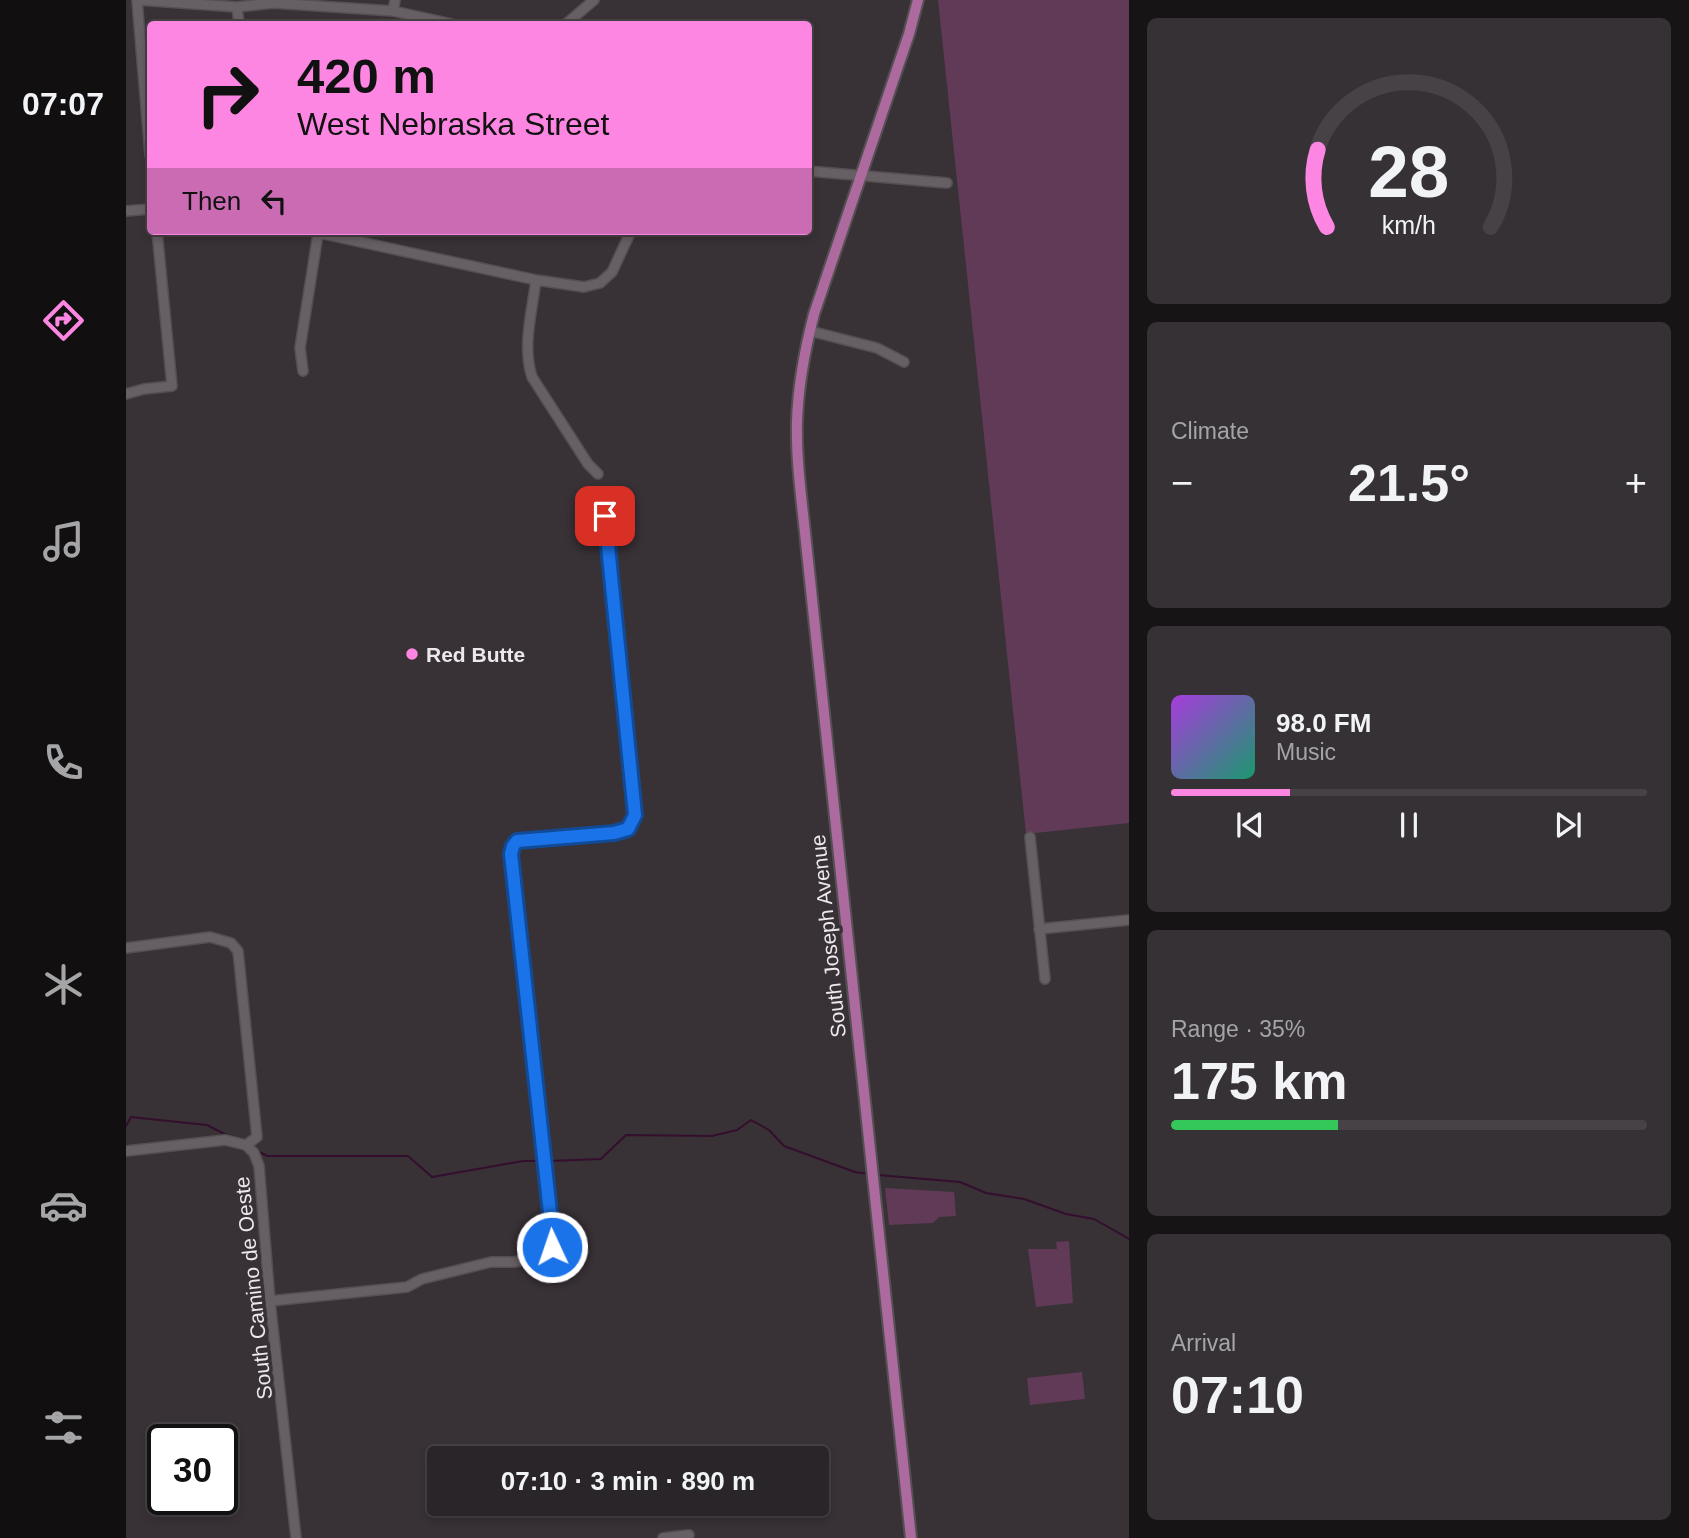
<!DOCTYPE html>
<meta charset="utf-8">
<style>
:root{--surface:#2a2528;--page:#363134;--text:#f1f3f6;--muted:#a5a5a8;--line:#464245;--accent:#fd86e2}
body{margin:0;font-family:Arial,sans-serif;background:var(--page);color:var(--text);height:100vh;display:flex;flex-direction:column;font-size:26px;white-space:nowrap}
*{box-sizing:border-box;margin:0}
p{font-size:23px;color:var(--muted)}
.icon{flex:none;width:38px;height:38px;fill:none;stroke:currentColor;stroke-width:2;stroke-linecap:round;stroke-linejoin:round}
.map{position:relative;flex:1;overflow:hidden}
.panel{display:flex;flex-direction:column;gap:18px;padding:18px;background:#171416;width:560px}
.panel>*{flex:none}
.guide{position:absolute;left:21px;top:21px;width:665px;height:214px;border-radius:7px;box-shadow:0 4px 10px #0003,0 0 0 2px var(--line);background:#fd86e2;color:#111;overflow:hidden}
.speed{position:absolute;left:21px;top:1424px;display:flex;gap:14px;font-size:35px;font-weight:700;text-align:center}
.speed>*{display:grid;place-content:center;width:91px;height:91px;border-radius:50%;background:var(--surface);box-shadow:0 4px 10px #0003,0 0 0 2px var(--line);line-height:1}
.speed .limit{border:4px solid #111;border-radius:10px;background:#fff;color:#111}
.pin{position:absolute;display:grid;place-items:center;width:60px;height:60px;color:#fff;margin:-30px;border-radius:14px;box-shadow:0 4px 10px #0006}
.me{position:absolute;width:77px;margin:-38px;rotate:357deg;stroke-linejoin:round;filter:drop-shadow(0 0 5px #0008)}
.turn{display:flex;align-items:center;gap:24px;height:147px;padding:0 35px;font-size:32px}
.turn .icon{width:91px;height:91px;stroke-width:2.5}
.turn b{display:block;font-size:49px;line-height:60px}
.then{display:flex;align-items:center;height:66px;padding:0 35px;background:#0003;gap:14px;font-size:26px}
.big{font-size:52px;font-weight:700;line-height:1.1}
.panel .card{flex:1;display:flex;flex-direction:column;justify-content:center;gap:10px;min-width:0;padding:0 24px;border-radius:10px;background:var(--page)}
.panel .dial{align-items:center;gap:0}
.dial svg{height:182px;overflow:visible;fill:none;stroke:var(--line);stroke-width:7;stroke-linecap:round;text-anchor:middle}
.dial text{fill:var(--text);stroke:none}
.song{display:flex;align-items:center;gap:21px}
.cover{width:84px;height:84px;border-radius:10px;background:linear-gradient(135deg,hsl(280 70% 55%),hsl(160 70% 35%))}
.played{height:7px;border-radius:4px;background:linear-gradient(90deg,var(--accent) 25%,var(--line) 25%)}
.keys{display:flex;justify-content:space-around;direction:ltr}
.heat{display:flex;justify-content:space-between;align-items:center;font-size:38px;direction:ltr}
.charge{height:10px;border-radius:5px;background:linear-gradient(90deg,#34c759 35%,var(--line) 0)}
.trip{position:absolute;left:301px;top:1446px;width:402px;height:70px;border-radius:7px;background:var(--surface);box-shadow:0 4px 10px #0003,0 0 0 2px var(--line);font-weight:700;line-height:70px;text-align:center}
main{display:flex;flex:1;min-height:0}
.tabs{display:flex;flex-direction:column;width:126px;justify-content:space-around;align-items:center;background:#110f10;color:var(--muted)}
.tabs .icon{width:49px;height:49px}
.tabs .on{color:var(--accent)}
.tabs b{font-size:32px;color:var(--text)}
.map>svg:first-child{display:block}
</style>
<main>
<nav class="tabs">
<b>07:07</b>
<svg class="icon on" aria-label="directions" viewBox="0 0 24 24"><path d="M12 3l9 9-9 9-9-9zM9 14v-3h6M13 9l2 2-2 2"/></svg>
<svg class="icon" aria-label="music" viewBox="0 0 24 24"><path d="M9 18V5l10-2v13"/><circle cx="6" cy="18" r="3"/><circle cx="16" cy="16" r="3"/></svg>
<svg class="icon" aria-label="phone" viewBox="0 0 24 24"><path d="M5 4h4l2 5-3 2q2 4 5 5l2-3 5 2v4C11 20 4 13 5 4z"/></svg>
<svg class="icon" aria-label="climate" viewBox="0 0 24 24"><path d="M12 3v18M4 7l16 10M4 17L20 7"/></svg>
<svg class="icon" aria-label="car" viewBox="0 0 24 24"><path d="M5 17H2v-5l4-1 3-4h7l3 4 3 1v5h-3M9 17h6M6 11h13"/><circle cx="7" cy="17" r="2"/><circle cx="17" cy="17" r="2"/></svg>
<svg class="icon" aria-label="filters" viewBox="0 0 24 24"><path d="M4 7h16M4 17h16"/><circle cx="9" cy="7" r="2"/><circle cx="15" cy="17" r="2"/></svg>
</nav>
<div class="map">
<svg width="1003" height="1538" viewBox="0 0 1003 1538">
<rect width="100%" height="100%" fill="#383136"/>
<path fill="#603a57" d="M812 0H1003V823L900 834Z
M759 1188 828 1192 830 1216 813 1217 807 1223 763 1225Z
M943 1241 947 1303 910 1307 902 1249H931L930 1242Z
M956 1372 959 1399 904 1405 901 1378Z"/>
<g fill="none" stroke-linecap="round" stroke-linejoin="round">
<path stroke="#340f2d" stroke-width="2" d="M0 1126 5 1117 81 1125 106 1138
M130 1150 141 1156H282L306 1177 397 1161H415
M424 1161 475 1159 500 1135 586 1136 611 1130 625 1120 643 1130 658 1146 729 1172 743 1174
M752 1175 834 1182 860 1193 898 1199 940 1214 968 1219 1003 1239"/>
<defs>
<path id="minor" d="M11 0 24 155
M13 0 111 7 147 3 267 11 326 24
M111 7 113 24
M267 11 269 0
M440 24 468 0
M682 171 821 183
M0 211 24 209
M184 231 410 280 458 287 474 283 486 272 505 231
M410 280C406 312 396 346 406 377L462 464 472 474
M684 331 751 348 778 362
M177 371 174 348 192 234
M0 394 18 389 46 386 31 231
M904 837 919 979
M913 929 1003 920
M0 948 84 937 105 943 112 951 131 1137 120 1145
M120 1145 128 1153 133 1166 144 1301 170 1538
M0 1151 99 1140 120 1145
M144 1301 281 1287 296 1279 365 1262H388L420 1256 426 1247V1231L385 854 387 846 392 841 488 833 502 829 509 815 479 516
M537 1538 563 1535"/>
<path id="major" d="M785 1538 680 542C676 502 670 462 671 422 672 386 679 349 688 314L783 34 792 0"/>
</defs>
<use href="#minor" stroke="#544f53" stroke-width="12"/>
<use href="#major" stroke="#544f53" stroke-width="14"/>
<use href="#minor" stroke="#665f64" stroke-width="9"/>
<use href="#major" stroke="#ac6a9e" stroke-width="10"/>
</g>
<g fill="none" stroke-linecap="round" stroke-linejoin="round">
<defs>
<path id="route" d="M426 1247V1231L385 854 387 846 391 841 488 833 502 829 509 815 479 516"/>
</defs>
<use href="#route" stroke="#114b97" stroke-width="18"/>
<use href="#route" stroke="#1a73e8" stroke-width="12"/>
</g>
<circle fill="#fd86e2" stroke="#383136" stroke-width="2.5" cx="286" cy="654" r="7"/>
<g text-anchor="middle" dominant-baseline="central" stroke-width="7" stroke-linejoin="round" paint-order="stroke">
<g font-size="21" font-weight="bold" fill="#ece8eb" stroke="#383136" text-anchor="start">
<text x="300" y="654">Red Butte</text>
</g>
<g font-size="21" fill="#ece8eb" stroke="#383136">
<text transform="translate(702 936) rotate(-96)">South Joseph Avenue</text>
<text transform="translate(127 1288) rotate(-96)">South Camino de Oeste</text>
</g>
</g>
</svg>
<div class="speed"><div class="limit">30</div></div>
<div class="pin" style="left:479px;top:516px;background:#d93025"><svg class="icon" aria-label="arrive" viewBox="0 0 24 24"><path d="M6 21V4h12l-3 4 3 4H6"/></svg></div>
<svg class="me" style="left:426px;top:1247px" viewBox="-20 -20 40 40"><circle r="17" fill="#1a73e8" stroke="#fff" stroke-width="3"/><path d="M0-11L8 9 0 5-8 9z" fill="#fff"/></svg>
<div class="trip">07:10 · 3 min · 890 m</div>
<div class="guide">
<div class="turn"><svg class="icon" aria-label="right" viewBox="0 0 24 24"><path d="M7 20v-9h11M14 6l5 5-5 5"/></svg><div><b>420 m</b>West Nebraska Street</div></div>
<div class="then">Then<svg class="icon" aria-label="left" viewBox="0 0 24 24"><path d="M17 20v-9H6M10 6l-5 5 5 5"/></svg></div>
</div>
</div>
<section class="panel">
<div class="card dial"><svg viewBox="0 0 100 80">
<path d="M14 69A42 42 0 1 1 86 69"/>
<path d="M14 69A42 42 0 0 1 10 35" stroke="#fd86e2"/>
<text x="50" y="56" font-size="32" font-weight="700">28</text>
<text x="50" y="72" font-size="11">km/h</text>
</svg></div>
<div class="card"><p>Climate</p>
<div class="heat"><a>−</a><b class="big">21.5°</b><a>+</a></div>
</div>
<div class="card">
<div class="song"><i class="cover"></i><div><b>98.0 FM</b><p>Music</p></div></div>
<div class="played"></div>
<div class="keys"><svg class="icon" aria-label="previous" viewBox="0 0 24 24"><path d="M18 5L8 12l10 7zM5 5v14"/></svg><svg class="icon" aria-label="pause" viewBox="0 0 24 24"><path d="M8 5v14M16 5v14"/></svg><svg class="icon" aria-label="next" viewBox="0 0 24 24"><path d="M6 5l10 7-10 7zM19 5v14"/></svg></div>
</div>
<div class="card"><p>Range · 35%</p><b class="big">175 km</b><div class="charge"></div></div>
<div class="card"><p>Arrival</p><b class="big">07:10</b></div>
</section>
</main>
